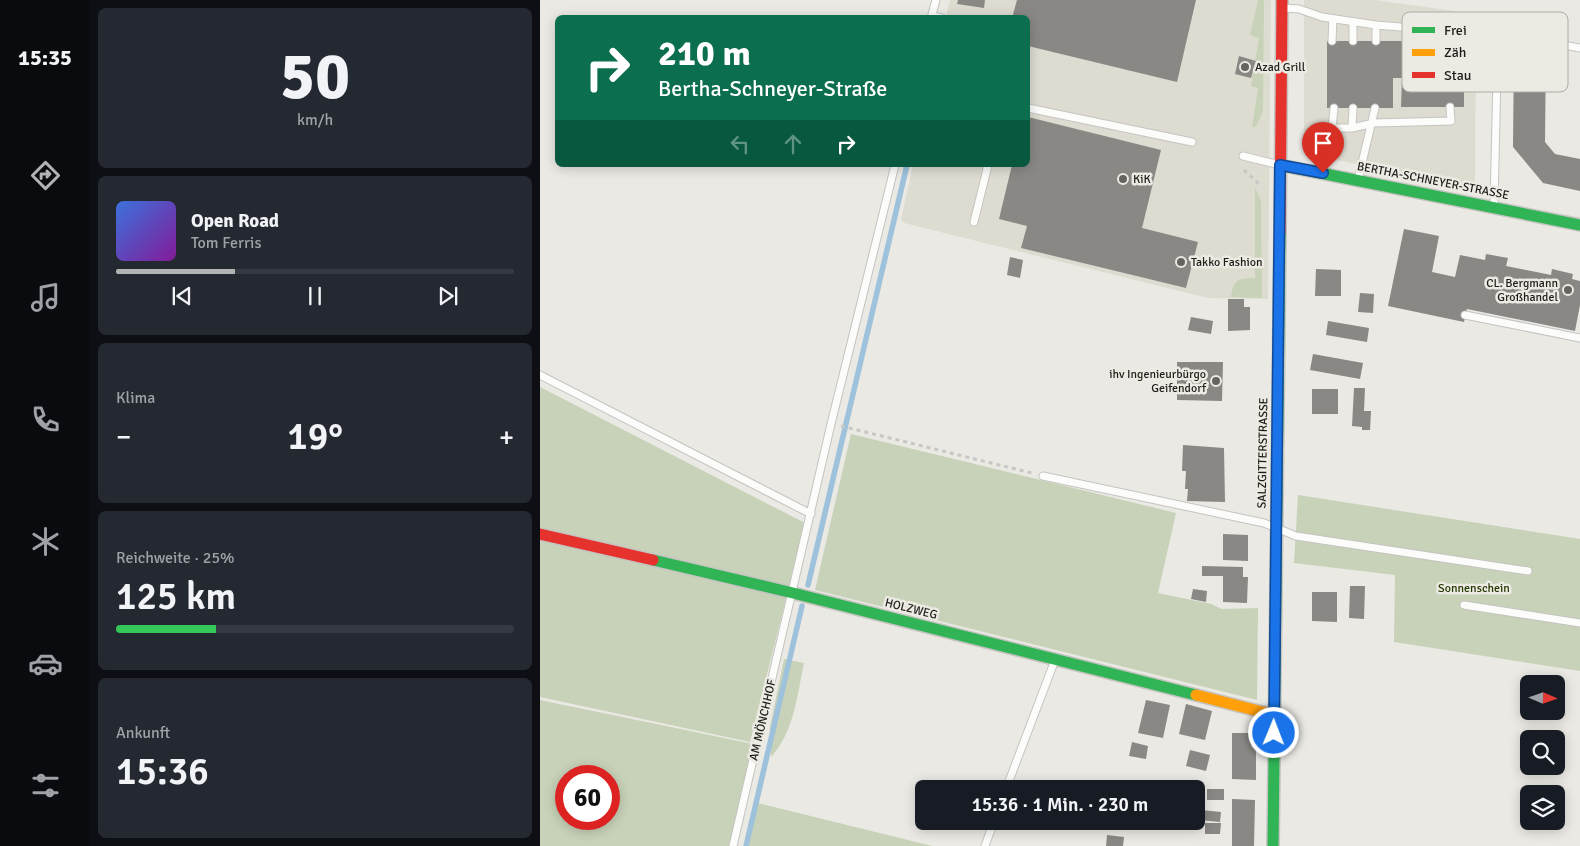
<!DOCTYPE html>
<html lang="de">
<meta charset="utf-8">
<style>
:root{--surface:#171b24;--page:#242831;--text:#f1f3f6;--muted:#9ea1a6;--line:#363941;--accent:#b2b3b3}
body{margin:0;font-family:Signika,sans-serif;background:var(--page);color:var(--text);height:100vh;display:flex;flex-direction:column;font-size:19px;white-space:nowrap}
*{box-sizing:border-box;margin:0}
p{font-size:16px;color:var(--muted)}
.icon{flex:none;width:28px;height:28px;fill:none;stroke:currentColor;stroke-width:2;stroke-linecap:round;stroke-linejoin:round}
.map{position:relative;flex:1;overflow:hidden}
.side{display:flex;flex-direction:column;gap:8px;padding:8px;background:#0d0f14;width:450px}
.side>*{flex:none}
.top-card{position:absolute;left:15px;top:15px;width:475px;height:152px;border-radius:8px;box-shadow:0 2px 12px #0003;background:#0b6e4f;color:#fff;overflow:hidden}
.needle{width:32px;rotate:92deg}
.tools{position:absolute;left:980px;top:675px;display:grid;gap:10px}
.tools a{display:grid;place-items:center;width:45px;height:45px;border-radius:8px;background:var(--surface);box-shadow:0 2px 12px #0003;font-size:25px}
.speed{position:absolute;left:15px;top:765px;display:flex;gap:10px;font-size:25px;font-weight:700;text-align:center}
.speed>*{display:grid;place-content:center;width:65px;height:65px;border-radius:50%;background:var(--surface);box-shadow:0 2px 12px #0003;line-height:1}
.speed .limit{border:8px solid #d22;background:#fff;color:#111}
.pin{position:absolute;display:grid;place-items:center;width:42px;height:42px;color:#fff;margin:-51px -21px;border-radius:50% 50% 50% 0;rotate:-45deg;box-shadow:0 0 5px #0007}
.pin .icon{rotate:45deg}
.me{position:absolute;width:55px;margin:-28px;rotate:1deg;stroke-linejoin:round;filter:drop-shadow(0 0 4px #0008)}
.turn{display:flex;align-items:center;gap:18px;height:105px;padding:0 20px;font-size:22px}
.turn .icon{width:65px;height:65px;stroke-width:2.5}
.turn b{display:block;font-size:35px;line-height:42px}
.lanes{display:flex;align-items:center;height:48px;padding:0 20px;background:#0003;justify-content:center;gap:25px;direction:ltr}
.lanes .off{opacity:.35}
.big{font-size:38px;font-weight:600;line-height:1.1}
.side .widget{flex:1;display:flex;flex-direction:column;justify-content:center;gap:8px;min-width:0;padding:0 18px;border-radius:8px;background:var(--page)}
.side .dial{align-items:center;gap:0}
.dial b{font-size:65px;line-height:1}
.song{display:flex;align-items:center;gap:15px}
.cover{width:60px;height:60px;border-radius:8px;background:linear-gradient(135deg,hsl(220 70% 55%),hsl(290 70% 35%))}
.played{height:5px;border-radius:2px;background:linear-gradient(90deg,var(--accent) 30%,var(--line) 30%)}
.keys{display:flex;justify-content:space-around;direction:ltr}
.heat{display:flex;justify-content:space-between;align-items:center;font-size:28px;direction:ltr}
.charge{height:8px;border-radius:4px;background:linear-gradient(90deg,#34c759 25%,var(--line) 0)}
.trip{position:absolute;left:375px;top:780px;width:290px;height:50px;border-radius:8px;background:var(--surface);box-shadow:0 2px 12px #0003;font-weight:600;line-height:50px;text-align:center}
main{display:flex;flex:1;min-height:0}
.menu{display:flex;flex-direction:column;width:90px;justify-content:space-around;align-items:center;background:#090b0e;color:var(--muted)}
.menu .icon{width:35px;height:35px}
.menu .active{color:var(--accent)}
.menu b{font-size:22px;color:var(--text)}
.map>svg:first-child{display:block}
</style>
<main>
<nav class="menu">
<b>15:35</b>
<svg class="icon active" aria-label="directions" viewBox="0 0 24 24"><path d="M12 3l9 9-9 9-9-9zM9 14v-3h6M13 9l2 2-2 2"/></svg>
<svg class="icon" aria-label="music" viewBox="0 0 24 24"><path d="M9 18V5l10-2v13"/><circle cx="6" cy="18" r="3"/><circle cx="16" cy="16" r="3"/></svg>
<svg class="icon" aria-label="phone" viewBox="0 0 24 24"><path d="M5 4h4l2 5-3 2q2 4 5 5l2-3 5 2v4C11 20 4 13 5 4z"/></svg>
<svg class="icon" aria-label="climate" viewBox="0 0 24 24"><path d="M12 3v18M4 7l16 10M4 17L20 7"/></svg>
<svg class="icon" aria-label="car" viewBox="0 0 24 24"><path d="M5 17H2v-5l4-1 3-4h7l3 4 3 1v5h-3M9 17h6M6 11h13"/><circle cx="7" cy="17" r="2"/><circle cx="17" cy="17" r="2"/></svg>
<svg class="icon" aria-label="filters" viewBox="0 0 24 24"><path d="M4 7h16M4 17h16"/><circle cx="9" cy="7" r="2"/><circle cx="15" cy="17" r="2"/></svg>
</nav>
<section class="side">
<div class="widget dial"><b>50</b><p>km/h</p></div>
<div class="widget">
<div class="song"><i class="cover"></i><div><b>Open Road</b><p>Tom Ferris</p></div></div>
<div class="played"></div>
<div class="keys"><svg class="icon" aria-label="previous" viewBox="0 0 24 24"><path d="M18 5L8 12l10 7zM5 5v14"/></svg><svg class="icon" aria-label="pause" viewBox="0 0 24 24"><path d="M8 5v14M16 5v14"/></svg><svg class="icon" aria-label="next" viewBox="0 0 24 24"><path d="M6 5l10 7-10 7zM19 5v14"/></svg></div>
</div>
<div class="widget"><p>Klima</p>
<div class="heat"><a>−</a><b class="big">19°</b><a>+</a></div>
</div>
<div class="widget"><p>Reichweite · 25%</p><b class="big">125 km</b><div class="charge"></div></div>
<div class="widget"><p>Ankunft</p><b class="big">15:36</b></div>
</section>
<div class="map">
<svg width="1040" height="846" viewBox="0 0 1040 846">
<rect width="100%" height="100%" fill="#eae9e4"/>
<path fill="#dedcd1" d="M410 0H731L728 299 668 298 364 223 361 219 373 165H488V18L406 17Z
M764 0H835L936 14 935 189 788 158 773 153 767 147 764 136Z"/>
<path fill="#c7d2b8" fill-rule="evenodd" d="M718 0H724L723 111 717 125 712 128 718 88 711 86 719 38 710 35Z
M715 187 721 201 722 298 691 297C694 278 698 279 715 278Z
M0 387 265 523 210 742 0 697Z
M311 434 636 513 618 593 671 604 682 609 718 608 717 700 275 590Z
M758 495 1040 539V671L854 642 855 575 754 563Z
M244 659 264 663C257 696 254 732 231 757L230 727Z
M0 700 213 744 189 846H0ZM26 776H69V819H26Z
M218 803 392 846H207Z"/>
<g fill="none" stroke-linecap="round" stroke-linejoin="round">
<path stroke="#9ec2db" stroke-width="5.5" d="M268 585 367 165
M206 846 262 606"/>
</g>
<path fill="#898885" d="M418 0H445L444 8 417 4Z
M477 0H656L637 82 488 46V18H472Z
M787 41H896V71H924V107H861L862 78H853V108H787Z
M1006 45 1005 142 1015 154 1040 159V191L1003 183 973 147 974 46Z
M699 56 716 61 711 78 695 74Z
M488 117 621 150 602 228 658 242 646 288 481 248 487 226 459 219 472 165H488Z
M864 229 899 236 892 272 915 277 920 255 945 260 946 254 968 258 966 266 1011 275 1012 269 1033 274 1032 279 1040 281V305L1035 331 927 309 924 322 848 306Z
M470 257 483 260 480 278 467 275Z
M776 269 801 270V296H775Z
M820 293 834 294 833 313 818 312Z
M688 299H704V307H710V330L688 331Z
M651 317 673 321 671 334 648 330Z
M788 321 829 328 827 342 786 335Z
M773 354 823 363 820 379 770 370Z
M637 362H683L682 401 637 400Z
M814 388H825L824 411H831L830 430H822V427L812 426Z
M772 389H798V414H772Z
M643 445 684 448 685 502 647 501 648 489H645L646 471H642Z
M683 534 708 535V561L683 560Z
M662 566 703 567V577H708L707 603 683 602V576H662Z
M810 586H825L824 619 809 618Z
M653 589 667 591 666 602 651 599Z
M772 592H797V622L772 621Z
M606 700 630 705 623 738 598 733Z
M646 704 672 711 665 740 639 734Z
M692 733H716V780L692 779Z
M592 742 608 746 606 759 589 756Z
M650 750 670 755 666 771 646 766Z
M667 789H684V800H667Z
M692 799 715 800 714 846H692Z
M661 810 681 812 680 822 660 820Z
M665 823H681L680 834H665Z
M567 835 584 837 583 846H566Z"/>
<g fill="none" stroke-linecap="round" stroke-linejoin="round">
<defs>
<path id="lane" d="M744 8 759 9 782 17 836 25V41
M392 16 402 18
M391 18 396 0
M836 25 909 31V71
M792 41 793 19
M813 41V22
M488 108 652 142
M794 108 792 128H812L834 123 911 121 910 107
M812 128 813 108
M703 156 736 164
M818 180 835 108
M954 205 958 33 1040 48
M434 222 448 165
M925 315 1040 338
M0 375 271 514
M503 476 724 523 756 536 988 571
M924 605 1040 623
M466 789 515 660
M193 846 291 424 355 165
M445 846 454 821"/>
<path id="fast" d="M740 165 1040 225
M113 560 253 593 656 695
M733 846 740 233"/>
<path id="slow" d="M656 695 734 715"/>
<path id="jam" d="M740 233 742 0
M0 534 113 560"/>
</defs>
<use href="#lane" stroke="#c5c4c0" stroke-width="9"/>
<use href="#fast" stroke="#c5c4c0" stroke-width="14"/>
<use href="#slow" stroke="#c5c4c0" stroke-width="14"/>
<use href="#jam" stroke="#c5c4c0" stroke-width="14"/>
<path stroke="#c7c7c5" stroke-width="3" stroke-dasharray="4 4" stroke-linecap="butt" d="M704 170 720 185
M301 426 492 473"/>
<use href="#lane" stroke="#fcfcfb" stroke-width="7"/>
<use href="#fast" stroke="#30b455" stroke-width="11"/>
<use href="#slow" stroke="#ff9f0a" stroke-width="11"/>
<use href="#jam" stroke="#e5322d" stroke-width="11"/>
</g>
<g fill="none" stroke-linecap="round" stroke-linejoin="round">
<defs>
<path id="route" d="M734 733 740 165 783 173"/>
</defs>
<use href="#route" stroke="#114b97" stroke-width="12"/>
<use href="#route" stroke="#1a73e8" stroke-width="9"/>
</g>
<g fill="#656461" stroke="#eceae2" stroke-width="2">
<circle cx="705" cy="67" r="5"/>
<circle cx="583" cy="179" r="5"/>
<circle cx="641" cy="262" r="5"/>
<circle cx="1028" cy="290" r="5"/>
<circle cx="676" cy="381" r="5"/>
</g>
<g text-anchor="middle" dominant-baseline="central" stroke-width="5" stroke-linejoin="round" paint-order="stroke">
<g font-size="12" fill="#1d1d1a" stroke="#eceae2" text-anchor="start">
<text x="715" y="67">Azad Grill</text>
<text x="593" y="179">KiK</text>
<text x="651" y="262">Takko Fashion</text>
<text x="1018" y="283" text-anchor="end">CL. Bergmann<tspan x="1018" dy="14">Großhandel</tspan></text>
<text x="666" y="374" text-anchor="end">ihv Ingenieurbürgo<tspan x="666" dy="14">Geifendorf</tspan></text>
</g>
<g font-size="12" fill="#1d1d1a" stroke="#eceae2">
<text transform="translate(893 181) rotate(11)">BERTHA-SCHNEYER-STRASSE</text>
<text transform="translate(723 453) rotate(-89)">SALZGITTERSTRASSE</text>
<text transform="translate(371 609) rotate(14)">HOLZWEG</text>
<text transform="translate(223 720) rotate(-77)">AM MÖNCHHOF</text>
</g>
<g font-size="12" fill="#233800" stroke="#eceae2">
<text x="934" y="588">Sonnenschein</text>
</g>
</g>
<rect x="862" y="12" width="166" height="80" rx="8" fill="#eceae2" stroke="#aeaca6" stroke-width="1"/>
<rect x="872" y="27" width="23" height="6" fill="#30b455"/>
<rect x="872" y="49" width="23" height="7" fill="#ff9f0a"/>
<rect x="872" y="72" width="23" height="6" fill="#e5322d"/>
<g font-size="14" fill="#1d1d1a">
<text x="904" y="35">Frei</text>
<text x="904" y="57">Zäh</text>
<text x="904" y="80">Stau</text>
</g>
</svg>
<div class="tools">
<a><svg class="needle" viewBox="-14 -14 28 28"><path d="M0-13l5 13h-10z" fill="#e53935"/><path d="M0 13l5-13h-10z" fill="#9ea1a6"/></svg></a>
<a><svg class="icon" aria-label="search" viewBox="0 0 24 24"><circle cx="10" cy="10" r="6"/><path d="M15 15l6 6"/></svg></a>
<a><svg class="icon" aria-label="layers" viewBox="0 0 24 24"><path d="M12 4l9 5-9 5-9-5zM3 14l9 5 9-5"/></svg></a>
</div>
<div class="speed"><div class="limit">60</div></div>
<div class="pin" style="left:783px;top:173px;background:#d93025"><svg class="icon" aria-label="arrive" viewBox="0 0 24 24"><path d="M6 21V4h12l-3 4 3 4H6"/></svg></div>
<svg class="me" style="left:734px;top:733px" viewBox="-20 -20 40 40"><circle r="17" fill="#1a73e8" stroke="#fff" stroke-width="3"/><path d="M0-11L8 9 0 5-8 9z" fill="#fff"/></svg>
<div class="trip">15:36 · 1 Min. · 230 m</div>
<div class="top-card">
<div class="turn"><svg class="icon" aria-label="right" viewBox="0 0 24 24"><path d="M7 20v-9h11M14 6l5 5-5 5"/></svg><div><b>210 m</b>Bertha-Schneyer-Straße</div></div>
<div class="lanes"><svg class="icon off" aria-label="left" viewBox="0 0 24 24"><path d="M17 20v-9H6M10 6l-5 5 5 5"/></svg><svg class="icon off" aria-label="ahead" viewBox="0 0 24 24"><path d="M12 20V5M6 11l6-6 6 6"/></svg><svg class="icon" aria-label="right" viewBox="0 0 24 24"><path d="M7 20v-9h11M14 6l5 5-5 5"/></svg></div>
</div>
</div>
</main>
